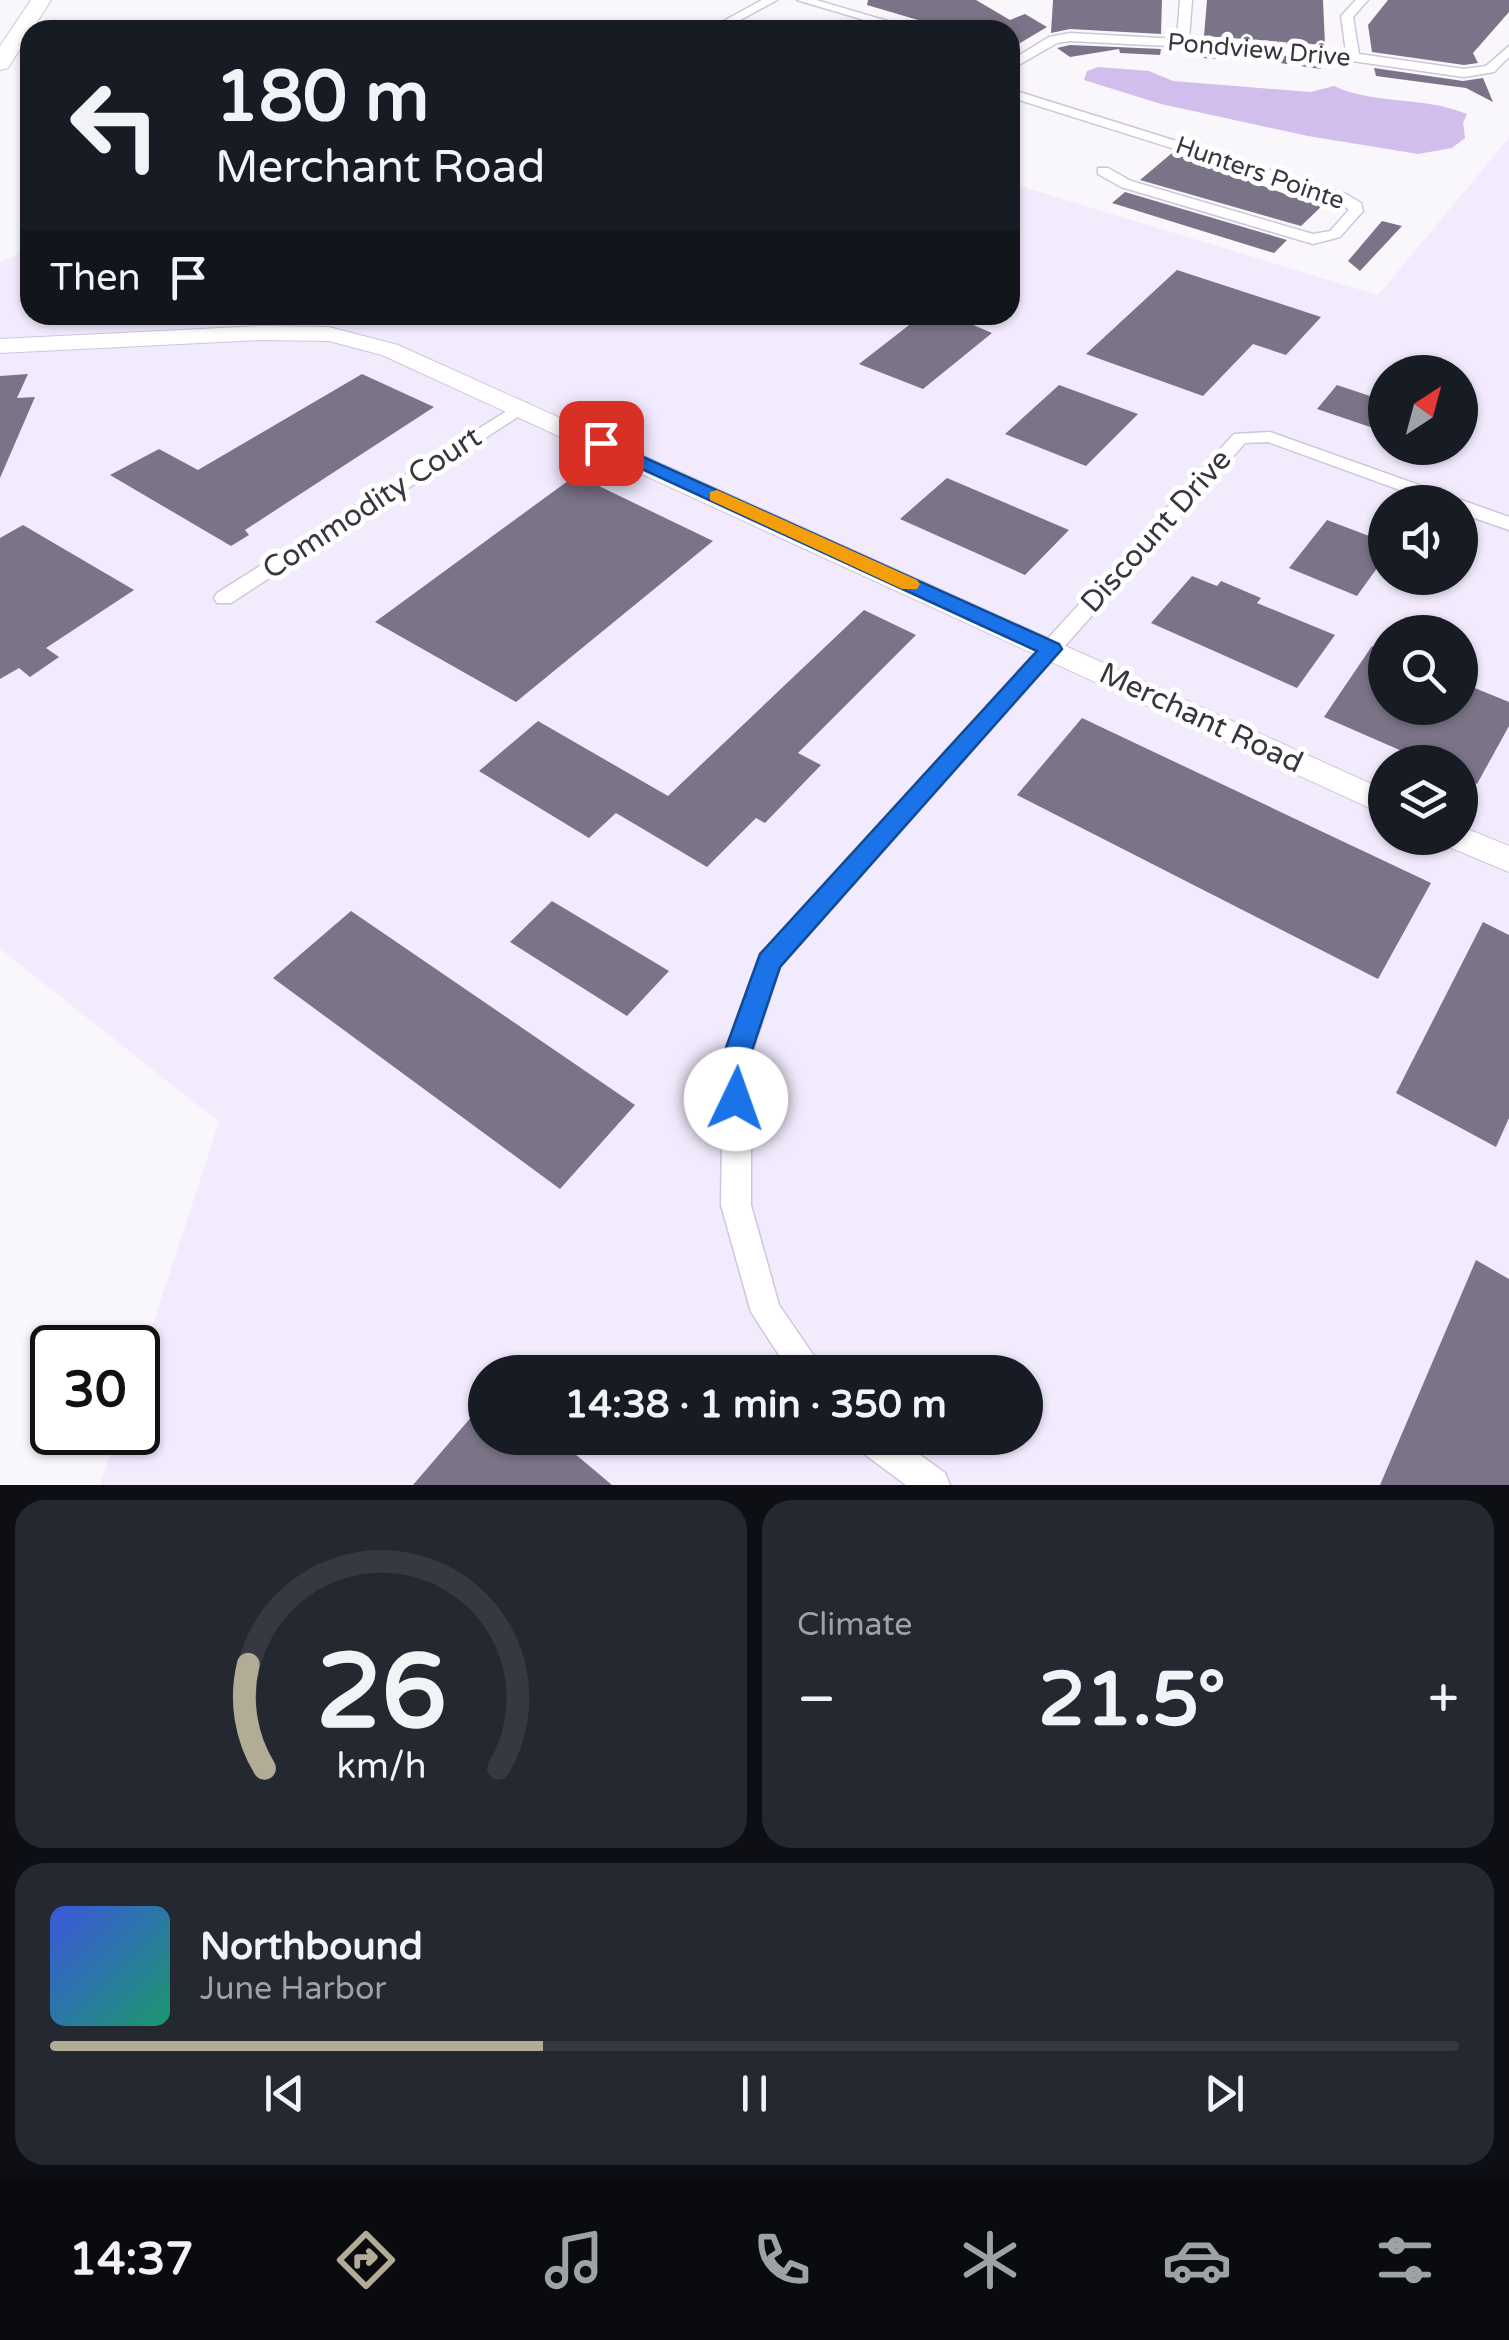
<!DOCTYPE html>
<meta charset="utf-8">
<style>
:root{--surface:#171b24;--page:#242831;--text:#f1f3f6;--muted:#9ea1a6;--line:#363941;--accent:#b2ac97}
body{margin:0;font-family:"Varela Round",sans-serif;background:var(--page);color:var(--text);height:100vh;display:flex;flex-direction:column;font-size:38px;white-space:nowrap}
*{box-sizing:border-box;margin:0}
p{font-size:32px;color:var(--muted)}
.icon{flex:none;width:55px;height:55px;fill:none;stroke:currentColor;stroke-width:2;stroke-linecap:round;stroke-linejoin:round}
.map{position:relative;height:1485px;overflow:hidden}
.details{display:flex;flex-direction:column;gap:15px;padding:15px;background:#0d0f14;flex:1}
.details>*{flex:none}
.guide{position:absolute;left:20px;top:20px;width:1000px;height:305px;border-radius:30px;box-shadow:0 2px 8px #0004;background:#171b24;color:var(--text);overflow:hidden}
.needle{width:65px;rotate:36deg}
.buttons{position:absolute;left:1368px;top:355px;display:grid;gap:20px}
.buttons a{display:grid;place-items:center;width:110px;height:110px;border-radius:50%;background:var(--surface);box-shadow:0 2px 8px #0004;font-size:50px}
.speed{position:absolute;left:30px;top:1325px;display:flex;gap:20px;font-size:50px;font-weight:700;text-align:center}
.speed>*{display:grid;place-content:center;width:130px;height:130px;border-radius:50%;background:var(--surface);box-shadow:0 2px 8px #0004;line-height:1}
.speed .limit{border:5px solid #111;border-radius:15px;background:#fff;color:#111}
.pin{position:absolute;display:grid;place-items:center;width:85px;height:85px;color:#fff;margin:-42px;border-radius:20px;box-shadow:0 5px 15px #0006}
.me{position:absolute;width:110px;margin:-55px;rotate:3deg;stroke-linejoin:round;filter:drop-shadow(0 0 8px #0008)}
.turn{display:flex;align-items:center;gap:35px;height:210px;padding:0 30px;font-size:45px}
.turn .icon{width:130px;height:130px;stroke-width:2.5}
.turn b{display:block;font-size:70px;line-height:85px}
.then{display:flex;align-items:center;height:95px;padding:0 30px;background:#0003;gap:20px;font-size:38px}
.big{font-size:75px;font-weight:800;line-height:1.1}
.details .widget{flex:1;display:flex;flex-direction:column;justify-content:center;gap:15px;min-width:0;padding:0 35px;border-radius:30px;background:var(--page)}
.details .dial{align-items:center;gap:0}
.dial svg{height:260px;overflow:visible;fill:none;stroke:var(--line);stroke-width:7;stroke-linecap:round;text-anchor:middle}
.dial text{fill:var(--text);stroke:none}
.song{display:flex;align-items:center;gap:30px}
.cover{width:120px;height:120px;border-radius:15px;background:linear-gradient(135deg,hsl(230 70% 55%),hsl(160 70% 35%))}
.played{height:10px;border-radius:5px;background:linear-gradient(90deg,var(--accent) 35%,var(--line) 35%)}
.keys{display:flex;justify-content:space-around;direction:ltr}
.heat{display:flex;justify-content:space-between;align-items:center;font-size:55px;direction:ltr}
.details .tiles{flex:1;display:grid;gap:15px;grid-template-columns:1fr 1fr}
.widget:last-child{grid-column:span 2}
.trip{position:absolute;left:468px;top:1355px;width:575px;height:100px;border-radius:50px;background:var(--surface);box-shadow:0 2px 8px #0004;font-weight:800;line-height:100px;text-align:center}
.menu{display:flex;height:160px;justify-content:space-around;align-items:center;background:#090b0e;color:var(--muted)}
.menu .icon{width:70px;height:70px}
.menu .active{color:var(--accent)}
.menu b{font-size:45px;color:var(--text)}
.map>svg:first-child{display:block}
</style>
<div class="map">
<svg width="1509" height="1485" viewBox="0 0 1509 1485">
<rect width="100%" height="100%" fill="#f9f7fc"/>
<path fill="#f2ebfe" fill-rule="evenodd" d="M1509 138V1485H100L117 1433 138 1432V1370L219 1122 0 949V262L30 249V315H1010V183L1378 295ZM1385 372H1460V448H1385ZM1385 502H1460V578H1385ZM1385 632H1460V708H1385ZM1385 762H1460V838H1385ZM485 1372H1025V1438H485Z"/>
<path fill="#d1beed" d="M1098 67 1149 71 1173 81 1311 92 1334 86C1374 105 1424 96 1467 114L1463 123 1465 138 1452 148 1418 154 1308 136 1161 104 1084 80 1087 71Z"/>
<path fill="#7b7387" d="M868 0H976L1010 20 1025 14 1047 27 1010 49V30H952L867 5Z
M1053 0H1162L1161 34 1070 29 1051 33Z
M1207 0H1323L1325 45 1204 36Z
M1388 0H1509V12L1473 53 1478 63 1464 65 1372 52 1368 25Z
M1070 45 1161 49 1160 55 1120 53 1119 49 1070 57 1057 48Z
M1202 51 1289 56 1323 61 1321 69 1259 60 1201 58Z
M1374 68 1463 81 1483 78 1493 102 1466 88 1376 76Z
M1172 153 1285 194 1289 190 1326 202 1301 226 1140 180Z
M1125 192 1287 240 1274 253 1112 203Z
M1382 221 1402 226 1360 271 1348 261Z
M1177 270 1321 317 1286 355 1253 344 1203 396 1086 354Z
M922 315H950L992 333 923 389 859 364Z
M28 374 17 398 35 397 0 478V376Z
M362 374 434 407 245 530 249 535 231 546 110 475 159 449 198 470Z
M1059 385 1138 414 1086 466 1005 434Z
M1337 385 1385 401V432L1317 409Z
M576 475 713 541 516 702 375 622Z
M947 478 1069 530 1025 575 900 519Z
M1327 520 1385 542V557L1357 596 1289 568Z
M23 525 134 590 46 648 59 657 30 677 19 668 0 679V538Z
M1192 576 1217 586 1221 581 1261 598 1257 603 1335 635 1297 688 1151 623Z
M864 610 916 635 798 753 821 765 765 823 756 818 707 867 616 813 589 838 479 771 538 721 668 796Z
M1372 646 1385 651V708H1460V682L1509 702V726L1477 784 1460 777V762H1427L1324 717Z
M1082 718 1431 883 1378 979 1017 795Z
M552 901 669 971 627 1016 510 942Z
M351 911 635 1105 560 1189 273 978Z
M1483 922 1509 935V1118L1496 1147 1396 1093Z
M1476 1260 1509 1279V1485H1380Z
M485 1401V1438H556L612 1485H413Z"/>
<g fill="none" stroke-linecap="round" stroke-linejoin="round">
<defs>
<path id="street" d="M762 0H777L722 30H707Z
M797 0H816L918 30H898Z
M1180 0H1192L1189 39 1289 44 1346 52 1341 16 1356 0H1368L1353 17 1359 54 1464 69 1486 66 1509 46V57L1494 72 1464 77 1289 52 1070 41 1057 43 1010 70V61L1049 37 1070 33 1177 39Z
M1010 89 1346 194 1361 203 1363 211 1340 237 1313 244 1121 187 1098 174V168H1108L1131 181 1313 234 1330 231 1349 210 1336 200 1010 97Z
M521 402 527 403V411L231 603H217L214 598 217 593Z
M1270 432 1509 517V530L1460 513V502H1433L1268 442 1245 443 780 967 751 1056V1205L779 1305 825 1372H790L751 1312 721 1205 723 1056 760 955 1234 434Z
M855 1438H897L945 1473 950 1485H906L859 1450Z"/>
<path id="secondary" d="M261 326 329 327 398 345 1385 790V815L382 355 329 341 261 340 0 353V339Z
M1460 826 1509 846V872L1449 847 1444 838H1460Z"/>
<path id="highway" d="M31 0H51L8 68 0 70V46Z"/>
</defs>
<use href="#street" stroke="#cfc6dd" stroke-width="3"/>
<use href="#secondary" stroke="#cfc6dd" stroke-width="2"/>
<use href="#highway" stroke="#cfc6dd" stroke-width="2"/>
<use href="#street" fill="#fff" fill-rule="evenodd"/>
<use href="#secondary" fill="#fff" fill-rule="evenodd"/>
<use href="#highway" fill="#fff" fill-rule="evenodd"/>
</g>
<path fill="#1a73e8" stroke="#114b97" stroke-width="2.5" d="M601 438 1059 644 1062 649 780 967 750 1056V1099L746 1108 736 1111 727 1108 723 1099V1056L760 954 1037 651 594 447V439Z"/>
<path fill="#f59e0b" d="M717 490 917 580 920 584 917 589H902L710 500V492Z"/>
<g text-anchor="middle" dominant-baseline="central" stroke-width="10" stroke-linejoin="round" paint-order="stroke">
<g font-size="25" fill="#3a363f" stroke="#fff">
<text transform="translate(1259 50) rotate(5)">Pondview Drive</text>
<text transform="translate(1260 173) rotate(19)">Hunters Pointe</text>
</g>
<g font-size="30" fill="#3a363f" stroke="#fff">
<text transform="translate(372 503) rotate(-33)">Commodity Court</text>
<text transform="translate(1156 531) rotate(-48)">Discount Drive</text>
<text transform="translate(1201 718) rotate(25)">Merchant Road</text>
</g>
</g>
</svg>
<div class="buttons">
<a><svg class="needle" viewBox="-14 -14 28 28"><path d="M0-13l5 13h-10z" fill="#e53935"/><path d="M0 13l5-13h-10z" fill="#9ea1a6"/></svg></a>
<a><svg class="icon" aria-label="sound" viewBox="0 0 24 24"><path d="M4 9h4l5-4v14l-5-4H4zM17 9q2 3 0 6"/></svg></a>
<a><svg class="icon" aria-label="search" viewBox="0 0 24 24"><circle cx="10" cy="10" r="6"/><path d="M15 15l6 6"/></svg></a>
<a><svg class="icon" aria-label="layers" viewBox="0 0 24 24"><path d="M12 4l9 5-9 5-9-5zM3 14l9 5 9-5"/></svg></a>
</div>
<div class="speed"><div class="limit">30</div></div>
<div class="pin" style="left:601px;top:443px;background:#d93025"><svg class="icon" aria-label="arrive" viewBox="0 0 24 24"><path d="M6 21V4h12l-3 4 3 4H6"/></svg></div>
<svg class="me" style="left:736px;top:1099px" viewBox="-20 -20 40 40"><circle r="19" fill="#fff"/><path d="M0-13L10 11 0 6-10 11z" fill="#1a73e8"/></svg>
<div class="trip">14:38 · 1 min · 350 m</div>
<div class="guide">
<div class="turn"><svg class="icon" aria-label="left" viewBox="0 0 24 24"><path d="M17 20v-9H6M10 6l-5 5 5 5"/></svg><div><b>180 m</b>Merchant Road</div></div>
<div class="then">Then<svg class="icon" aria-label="arrive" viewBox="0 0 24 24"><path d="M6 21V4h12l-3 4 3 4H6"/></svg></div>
</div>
</div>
<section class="details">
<div class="tiles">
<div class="widget dial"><svg viewBox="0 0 100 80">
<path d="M14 69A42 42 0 1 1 86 69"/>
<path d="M14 69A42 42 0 0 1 9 37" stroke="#b2ac97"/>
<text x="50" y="56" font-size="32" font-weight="700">26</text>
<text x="50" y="72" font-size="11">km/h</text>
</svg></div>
<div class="widget"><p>Climate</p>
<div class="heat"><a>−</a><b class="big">21.5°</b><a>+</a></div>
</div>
<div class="widget">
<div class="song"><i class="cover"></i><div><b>Northbound</b><p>June Harbor</p></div></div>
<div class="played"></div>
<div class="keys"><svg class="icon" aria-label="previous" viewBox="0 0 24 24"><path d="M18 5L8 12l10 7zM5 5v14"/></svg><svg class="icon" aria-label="pause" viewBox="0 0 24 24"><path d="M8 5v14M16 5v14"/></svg><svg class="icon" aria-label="next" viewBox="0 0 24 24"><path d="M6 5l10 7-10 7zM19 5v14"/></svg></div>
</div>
</div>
</section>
<nav class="menu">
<b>14:37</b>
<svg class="icon active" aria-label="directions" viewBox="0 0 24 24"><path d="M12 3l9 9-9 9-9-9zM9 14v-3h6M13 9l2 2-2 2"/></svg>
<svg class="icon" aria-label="music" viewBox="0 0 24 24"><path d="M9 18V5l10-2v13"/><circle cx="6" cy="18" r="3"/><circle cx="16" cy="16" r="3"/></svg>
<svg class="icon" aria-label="phone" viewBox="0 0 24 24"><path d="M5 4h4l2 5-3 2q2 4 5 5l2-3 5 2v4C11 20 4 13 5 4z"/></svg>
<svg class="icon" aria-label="climate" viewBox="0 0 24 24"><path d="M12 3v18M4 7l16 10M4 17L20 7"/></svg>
<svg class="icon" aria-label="car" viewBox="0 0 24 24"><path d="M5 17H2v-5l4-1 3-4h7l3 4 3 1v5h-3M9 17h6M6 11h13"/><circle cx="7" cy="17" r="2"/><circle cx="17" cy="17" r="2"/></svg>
<svg class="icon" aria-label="filters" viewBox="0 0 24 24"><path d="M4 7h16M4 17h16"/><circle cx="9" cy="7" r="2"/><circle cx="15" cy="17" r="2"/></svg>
</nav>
